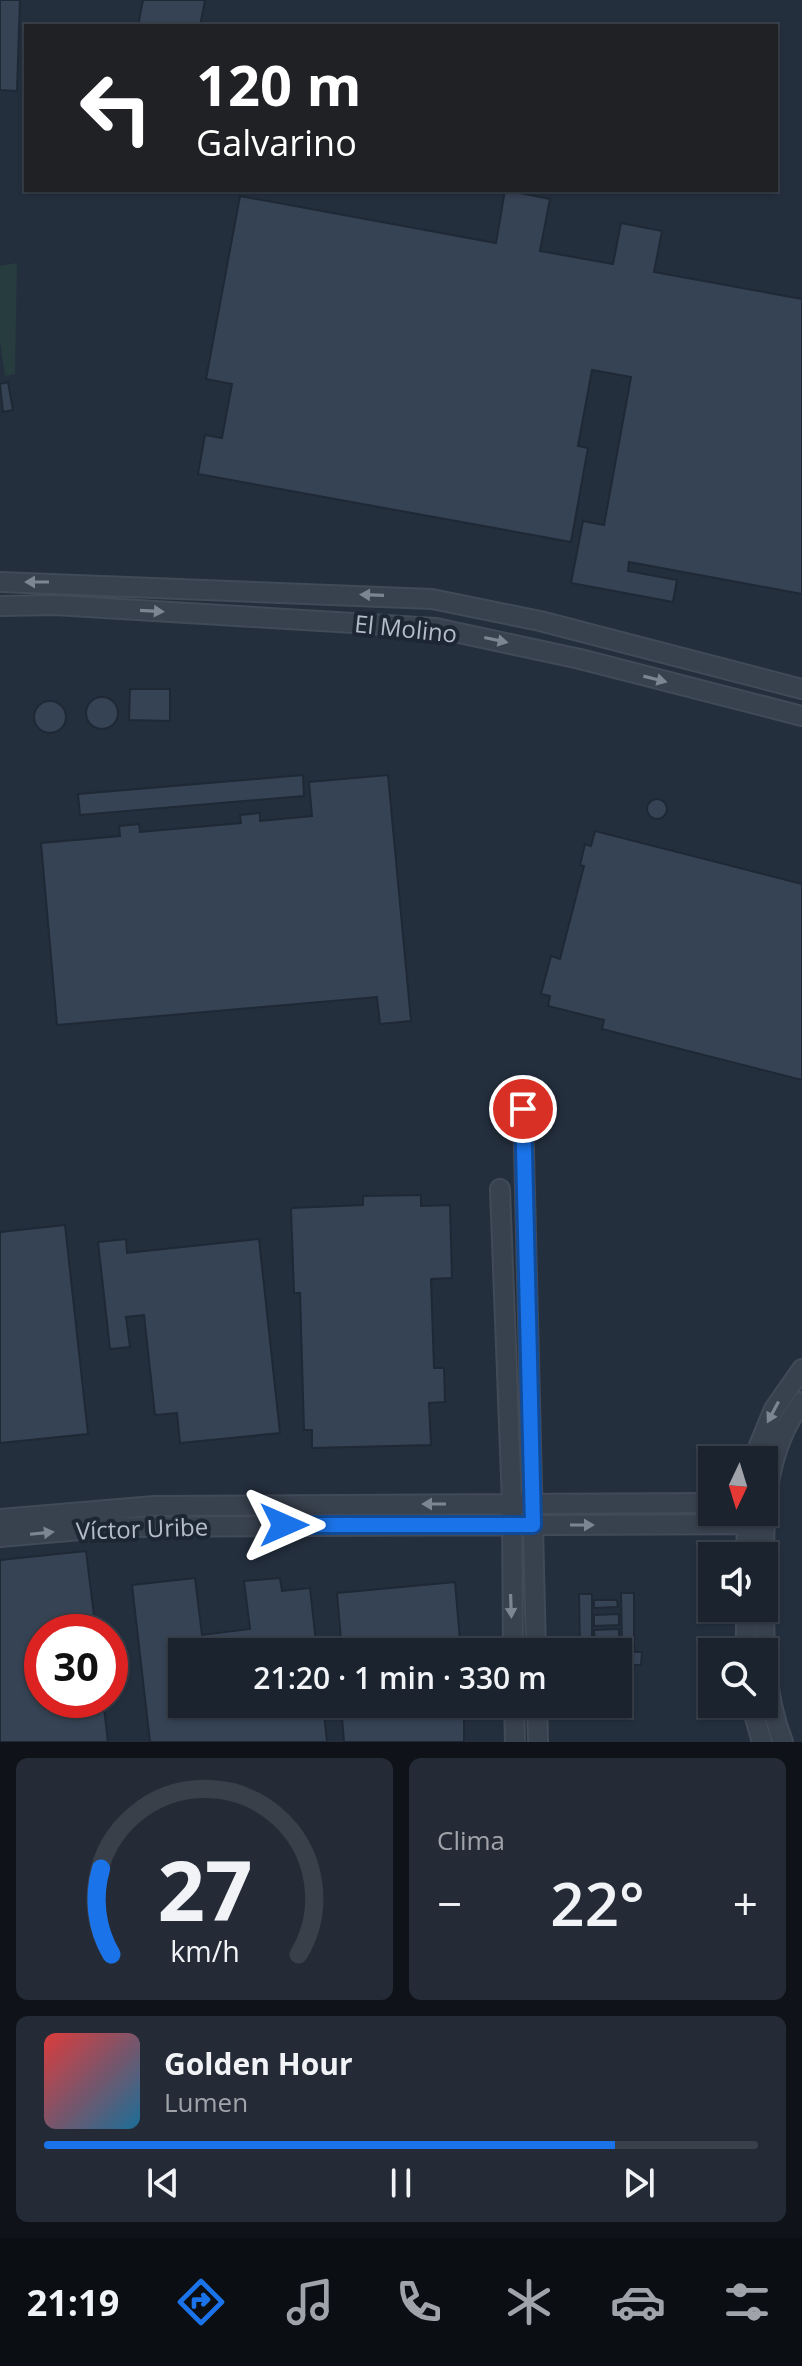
<!DOCTYPE html>
<html lang="es">
<meta charset="utf-8">
<style>
:root{--surface:#1b232e;--page:#242b36;--text:#f1f3f6;--muted:#a0a4aa;--line:#39404a;--accent:#1a73e8}
body{margin:0;font-family:"Open Sans",sans-serif;background:var(--page);color:var(--text);height:100vh;display:flex;flex-direction:column;font-size:30px;white-space:nowrap}
*{box-sizing:border-box;margin:0}
p{font-size:26px;color:var(--muted)}
.icon{flex:none;width:44px;height:44px;fill:none;stroke:currentColor;stroke-width:2;stroke-linecap:round;stroke-linejoin:round}
.map{position:relative;height:1742px;overflow:hidden}
.details{display:flex;flex-direction:column;gap:16px;padding:16px;background:#0f1319;flex:1}
.details>*{flex:none}
.top-card{position:absolute;left:24px;top:24px;width:754px;height:168px;border-radius:0px;box-shadow:0 2px 6px #0004,0 0 0 2px var(--line);background:#202124;color:#fff;overflow:hidden}
.needle{width:52px;rotate:184deg}
.tools{position:absolute;left:698px;top:1446px;display:grid;gap:16px}
.tools a{display:grid;place-items:center;width:80px;height:80px;border-radius:0px;background:var(--surface);box-shadow:0 2px 6px #0004,0 0 0 2px var(--line);font-size:40px}
.speed{position:absolute;left:24px;top:1614px;display:flex;gap:16px;font-size:40px;font-weight:700;text-align:center}
.speed>*{display:grid;place-content:center;width:104px;height:104px;border-radius:50%;background:var(--surface);box-shadow:0 2px 6px #0004,0 0 0 2px var(--line);line-height:1}
.speed .limit{border:12px solid #d22;background:#fff;color:#111}
.pin{position:absolute;display:grid;place-items:center;width:68px;height:68px;color:#fff;margin:-34px;border:4px solid #fff;border-radius:50%;box-shadow:0 2px 8px #0007}
.me{position:absolute;width:88px;margin:-44px;rotate:90deg;stroke-linejoin:round;filter:drop-shadow(0 0 6px #0008)}
.turn{display:flex;align-items:center;gap:28px;height:168px;padding:0 40px;font-size:36px}
.turn .icon{width:104px;height:104px;stroke-width:2.5}
.turn b{display:block;font-size:56px;line-height:68px}
.big{font-size:60px;font-weight:600;line-height:1.1}
.details .card{flex:1;display:flex;flex-direction:column;justify-content:center;gap:12px;min-width:0;padding:0 28px;border-radius:12px;background:var(--page)}
.details .dial{align-items:center;gap:0}
.dial svg{height:208px;overflow:visible;fill:none;stroke:var(--line);stroke-width:7;stroke-linecap:round;text-anchor:middle}
.dial text{fill:var(--text);stroke:none}
.song{display:flex;align-items:center;gap:24px}
.cover{width:96px;height:96px;border-radius:12px;background:linear-gradient(135deg,hsl(0 70% 55%),hsl(200 70% 35%))}
.played{height:8px;border-radius:4px;background:linear-gradient(90deg,var(--accent) 80%,var(--line) 80%)}
.keys{display:flex;justify-content:space-around;direction:ltr}
.heat{display:flex;justify-content:space-between;align-items:center;font-size:44px;direction:ltr}
.details .tiles{flex:1;display:grid;gap:16px;grid-template-columns:1fr 1fr}
.card:last-child{grid-column:span 2}
.trip{position:absolute;left:168px;top:1638px;width:464px;height:80px;border-radius:0px;background:var(--surface);box-shadow:0 2px 6px #0004,0 0 0 2px var(--line);font-weight:600;line-height:80px;text-align:center}
.tabs{display:flex;height:128px;justify-content:space-around;align-items:center;background:#0b0e12;color:var(--muted)}
.tabs .icon{width:56px;height:56px}
.tabs .on{color:var(--accent)}
.tabs b{font-size:36px;color:var(--text)}
.map>svg:first-child{display:block}
</style>
<div class="map">
<svg width="802" height="1742" viewBox="0 0 802 1742">
<rect width="100%" height="100%" fill="#242f3e"/>
<path fill="#263c3f" d="M17 263 15 374 5 376 0 341V266Z"/>
<path fill="#364354" stroke="#1f2835" stroke-width="2" d="M0 0H20L17 91 0 90Z
M143 0H205L200 26H138Z
M505 190 550 199 540 251 613 264 621 223 662 231 654 272 802 299V594L629 562 628 571 677 580 673 602 571 583 583 521 604 525 631 377 592 370 578 446 588 448 571 542 198 474 205 435 222 438 232 384 206 379 240 196 496 243Z
M8 382 13 410 3 412 0 384Z
M130 689H170V721L129 720Z
M86 713a16 16 0 1 1 32 0a16 16 0 1 1-32 0Z
M34 717a16 16 0 1 1 32 0a16 16 0 1 1-32 0Z
M303 775 304 796 80 815 78 794Z
M388 775 411 1021 380 1024 377 997 57 1025 41 843 120 836 119 826 139 824 140 832 241 823 240 815 260 813V821L312 816 309 782Z
M647 809a10 10 0 1 1 20 0a10 10 0 1 1-20 0Z
M595 831 802 884V1080L602 1029 604 1020 548 1006 550 996 541 994 551 956 560 959 584 866 580 865 585 844 591 846Z
M421 1195V1206L450 1205 452 1278 431 1279 434 1368H444L445 1402 429 1403 431 1445 312 1448V1430H304L300 1293H294L291 1208 363 1205V1196Z
M65 1225 88 1434 0 1443V1232Z
M126 1239 127 1253 259 1239 280 1433 180 1443 177 1413 155 1415 144 1315 126 1317 130 1347 110 1349 98 1242Z
M86 1551 96 1632H42V1700H103L108 1742H0V1560Z
M195 1578 202 1635 250 1629 244 1581 280 1578 282 1591 310 1588 317 1652H182V1704H323L327 1742H150L132 1585Z
M455 1582 461 1652H342L337 1593Z
M621 1593H634V1650H580L579 1594H592V1643H622Z
M594 1600H617L618 1607 594 1608Z
M619 1614V1625L594 1626V1615Z
M619 1629V1641H595L594 1630Z
M609 1651 642 1652 641 1665H618V1652Z
M341 1704H464V1742H344Z"/>
<g fill="none" stroke-linecap="round" stroke-linejoin="round">
<defs>
<path id="minor" d="M0 582 432 599 540 621 802 689
M0 606 55 605 436 628 580 659 802 716
M523 1109 536 1652
M500 1189 512 1503 513 1652
M753 1460 774 1409 802 1369
M746 1512 747 1556
M0 1519 154 1506 712 1503
M0 1537 115 1527 764 1524
M764 1556C764 1503 768 1446 802 1402
M764 1584C764 1639 763 1690 783 1742
M746 1652V1608
M514 1704 515 1742
M537 1704 538 1742
M751 1704 762 1742"/>
</defs>
<use href="#minor" stroke="#414a57" stroke-width="22"/>
<use href="#minor" stroke="#38414e" stroke-width="18"/>
</g>
<defs><path id="oneway-solid" d="M-6-.8H1V-3.2L6.5 0L1 3.2V.8H-6Z" transform="scale(2)"/></defs>
<g fill="#7c8592">
<use href="#oneway-solid" transform="translate(37 582) rotate(180)"/>
<use href="#oneway-solid" transform="translate(372 595) rotate(-178)"/>
<use href="#oneway-solid" transform="translate(152 611) rotate(3)"/>
<use href="#oneway-solid" transform="translate(496 640) rotate(12)"/>
<use href="#oneway-solid" transform="translate(655 679) rotate(14)"/>
<use href="#oneway-solid" transform="translate(773 1412) rotate(118)"/>
<use href="#oneway-solid" transform="translate(434 1504) rotate(180)"/>
<use href="#oneway-solid" transform="translate(582 1525)"/>
<use href="#oneway-solid" transform="translate(42 1533) rotate(-6)"/>
<use href="#oneway-solid" transform="translate(511 1606) rotate(88)"/>
</g>
<g fill="none" stroke-linecap="round" stroke-linejoin="round">
<defs>
<path id="route" d="M284 1525H533L523 1109"/>
</defs>
<use href="#route" stroke="#114b97" stroke-width="20"/>
<use href="#route" stroke="#1a73e8" stroke-width="14"/>
</g>
<g text-anchor="middle" dominant-baseline="central" stroke-width="8" stroke-linejoin="round" paint-order="stroke">
<g font-size="24" fill="#b4bcc9" stroke="#1d2633">
<text transform="translate(406 628) rotate(6)">El Molino</text>
<text transform="translate(142 1528) rotate(-2)">Víctor Uribe</text>
</g>
</g>
</svg>
<div class="tools">
<a><svg class="needle" viewBox="-14 -14 28 28"><path d="M0-13l5 13h-10z" fill="#e53935"/><path d="M0 13l5-13h-10z" fill="#a0a4aa"/></svg></a>
<a><svg class="icon" aria-label="sound" viewBox="0 0 24 24"><path d="M4 9h4l5-4v14l-5-4H4zM17 9q2 3 0 6"/></svg></a>
<a><svg class="icon" aria-label="search" viewBox="0 0 24 24"><circle cx="10" cy="10" r="6"/><path d="M15 15l6 6"/></svg></a>
</div>
<div class="speed"><div class="limit">30</div></div>
<div class="pin" style="left:523px;top:1109px;background:#d93025"><svg class="icon" aria-label="arrive" viewBox="0 0 24 24"><path d="M6 21V4h12l-3 4 3 4H6"/></svg></div>
<svg class="me" style="left:284px;top:1525px" viewBox="-20 -20 40 40"><path d="M0-17L14 15 0 8-14 15z" fill="#1a73e8" stroke="#fff" stroke-width="4"/></svg>
<div class="trip">21:20 · 1 min · 330 m</div>
<div class="top-card">
<div class="turn"><svg class="icon" aria-label="left" viewBox="0 0 24 24"><path d="M17 20v-9H6M10 6l-5 5 5 5"/></svg><div><b>120 m</b>Galvarino</div></div>
</div>
</div>
<section class="details">
<div class="tiles">
<div class="card dial"><svg viewBox="0 0 100 80">
<path d="M14 69A42 42 0 1 1 86 69"/>
<path d="M14 69A42 42 0 0 1 10 36" stroke="#1a73e8"/>
<text x="50" y="56" font-size="32" font-weight="700">27</text>
<text x="50" y="72" font-size="11">km/h</text>
</svg></div>
<div class="card"><p>Clima</p>
<div class="heat"><a>−</a><b class="big">22°</b><a>+</a></div>
</div>
<div class="card">
<div class="song"><i class="cover"></i><div><b>Golden Hour</b><p>Lumen</p></div></div>
<div class="played"></div>
<div class="keys"><svg class="icon" aria-label="previous" viewBox="0 0 24 24"><path d="M18 5L8 12l10 7zM5 5v14"/></svg><svg class="icon" aria-label="pause" viewBox="0 0 24 24"><path d="M8 5v14M16 5v14"/></svg><svg class="icon" aria-label="next" viewBox="0 0 24 24"><path d="M6 5l10 7-10 7zM19 5v14"/></svg></div>
</div>
</div>
</section>
<nav class="tabs">
<b>21:19</b>
<svg class="icon on" aria-label="directions" viewBox="0 0 24 24"><path d="M12 3l9 9-9 9-9-9zM9 14v-3h6M13 9l2 2-2 2"/></svg>
<svg class="icon" aria-label="music" viewBox="0 0 24 24"><path d="M9 18V5l10-2v13"/><circle cx="6" cy="18" r="3"/><circle cx="16" cy="16" r="3"/></svg>
<svg class="icon" aria-label="phone" viewBox="0 0 24 24"><path d="M5 4h4l2 5-3 2q2 4 5 5l2-3 5 2v4C11 20 4 13 5 4z"/></svg>
<svg class="icon" aria-label="climate" viewBox="0 0 24 24"><path d="M12 3v18M4 7l16 10M4 17L20 7"/></svg>
<svg class="icon" aria-label="car" viewBox="0 0 24 24"><path d="M5 17H2v-5l4-1 3-4h7l3 4 3 1v5h-3M9 17h6M6 11h13"/><circle cx="7" cy="17" r="2"/><circle cx="17" cy="17" r="2"/></svg>
<svg class="icon" aria-label="filters" viewBox="0 0 24 24"><path d="M4 7h16M4 17h16"/><circle cx="9" cy="7" r="2"/><circle cx="15" cy="17" r="2"/></svg>
</nav>
